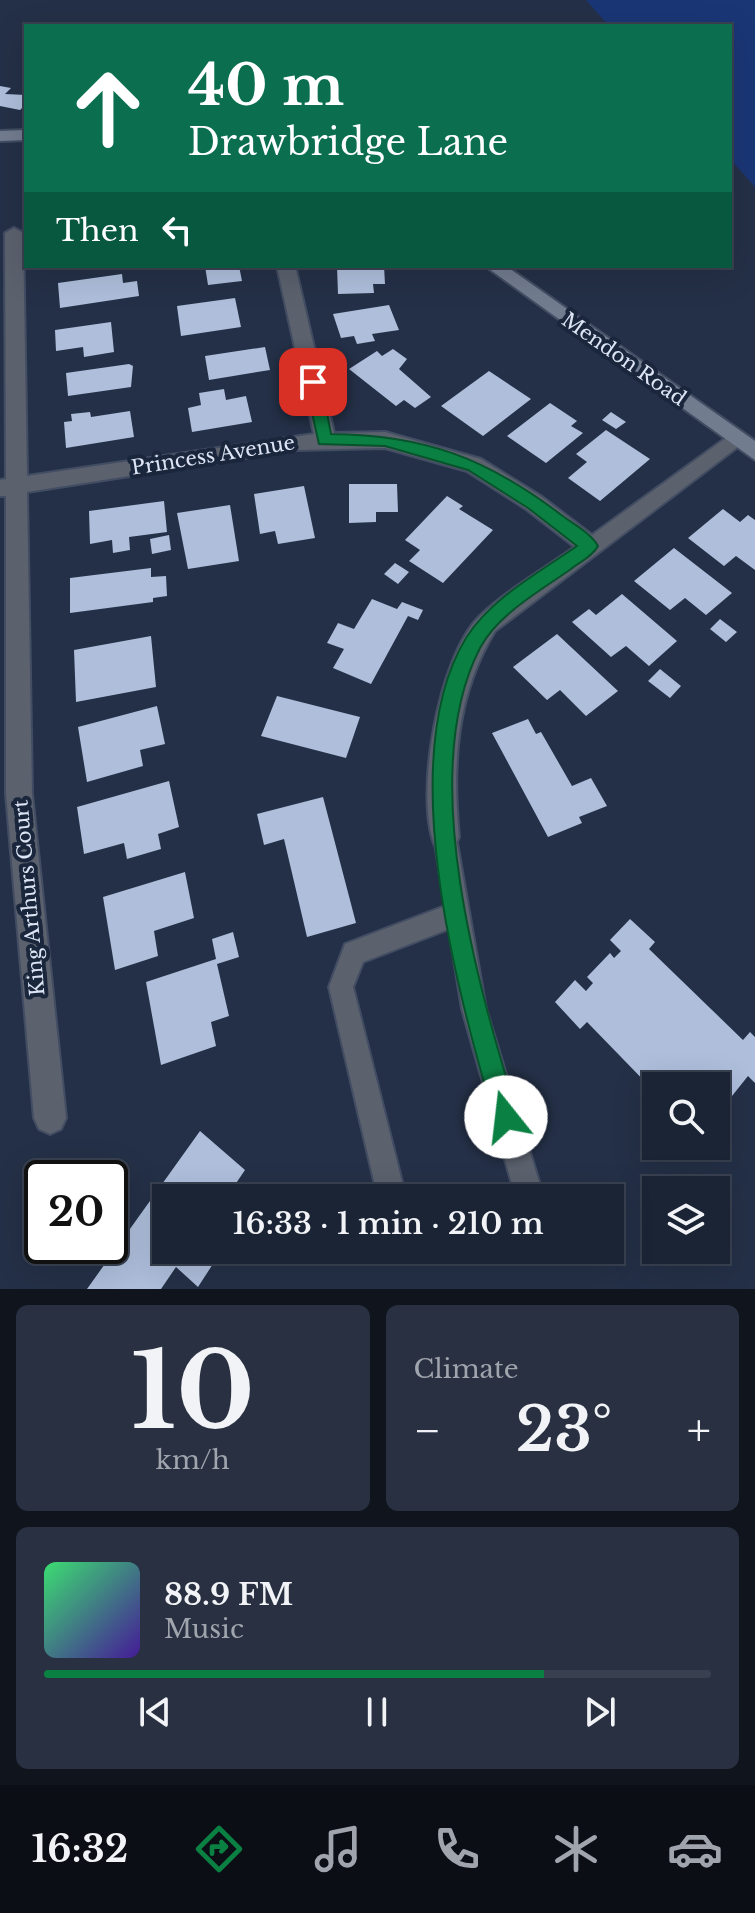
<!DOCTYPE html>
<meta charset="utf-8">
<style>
:root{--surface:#1b2435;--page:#283041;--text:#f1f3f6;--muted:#a0a4ad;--line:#394150;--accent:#0b8043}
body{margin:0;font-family:"Libre Baskerville",serif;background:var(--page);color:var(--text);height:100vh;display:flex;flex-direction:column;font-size:30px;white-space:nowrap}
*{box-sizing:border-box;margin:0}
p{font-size:26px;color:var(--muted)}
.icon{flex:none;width:44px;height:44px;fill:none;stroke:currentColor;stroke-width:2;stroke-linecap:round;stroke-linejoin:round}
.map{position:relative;height:1289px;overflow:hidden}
.sheet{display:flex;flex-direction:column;gap:16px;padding:16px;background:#0f141d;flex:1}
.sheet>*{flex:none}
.guide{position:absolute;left:24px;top:24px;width:708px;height:244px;border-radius:0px;box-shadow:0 8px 32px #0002,0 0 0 2px var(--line);background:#0b6e4f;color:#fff;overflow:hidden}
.controls{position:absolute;left:642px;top:1072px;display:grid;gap:16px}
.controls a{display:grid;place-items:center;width:88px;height:88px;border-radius:0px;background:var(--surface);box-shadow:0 8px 32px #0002,0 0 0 2px var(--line);font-size:40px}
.speed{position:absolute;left:24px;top:1160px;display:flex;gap:16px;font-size:40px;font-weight:700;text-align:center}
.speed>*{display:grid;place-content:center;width:104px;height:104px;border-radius:50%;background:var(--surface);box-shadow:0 8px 32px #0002,0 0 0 2px var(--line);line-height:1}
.speed .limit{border:4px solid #111;border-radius:12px;background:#fff;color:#111}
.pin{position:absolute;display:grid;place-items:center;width:68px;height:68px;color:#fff;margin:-34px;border-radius:16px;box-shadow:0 4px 12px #0006}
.me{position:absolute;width:88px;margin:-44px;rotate:344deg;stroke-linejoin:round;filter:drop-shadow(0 0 6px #0008)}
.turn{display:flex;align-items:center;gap:28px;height:168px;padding:0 32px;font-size:36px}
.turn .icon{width:104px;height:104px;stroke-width:2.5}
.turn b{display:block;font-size:56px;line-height:68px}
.then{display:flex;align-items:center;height:76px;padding:0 32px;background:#0003;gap:16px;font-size:30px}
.big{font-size:60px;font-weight:600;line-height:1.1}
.sheet .widget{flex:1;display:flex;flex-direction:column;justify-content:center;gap:12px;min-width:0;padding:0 28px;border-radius:12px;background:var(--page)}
.sheet .dial{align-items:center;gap:0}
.dial b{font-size:104px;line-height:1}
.song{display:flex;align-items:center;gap:24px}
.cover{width:96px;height:96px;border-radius:12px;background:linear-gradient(135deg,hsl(140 70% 55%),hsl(260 70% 35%))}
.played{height:8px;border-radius:4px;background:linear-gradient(90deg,var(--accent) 75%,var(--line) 75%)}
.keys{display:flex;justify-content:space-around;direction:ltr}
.heat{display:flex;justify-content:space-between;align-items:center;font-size:44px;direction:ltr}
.sheet .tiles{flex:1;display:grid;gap:16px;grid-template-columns:1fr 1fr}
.widget:last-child{grid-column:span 2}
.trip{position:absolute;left:152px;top:1184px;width:472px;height:80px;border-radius:0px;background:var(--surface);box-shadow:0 8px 32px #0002,0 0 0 2px var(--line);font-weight:600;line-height:80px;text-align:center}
.tabs{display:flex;height:128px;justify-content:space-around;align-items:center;background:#0b0e15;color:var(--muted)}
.tabs .icon{width:56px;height:56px}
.tabs .current{color:var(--accent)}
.tabs b{font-size:36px;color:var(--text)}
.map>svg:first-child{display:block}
</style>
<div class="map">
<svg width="755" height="1289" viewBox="0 0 755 1289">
<rect width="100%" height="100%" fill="#243047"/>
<path fill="#1a3675" d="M586 0H755V187L730 159V26H609Z"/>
<path fill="#aebedb" d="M0 86 11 88 5 94 26 95V104L20 110 0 106Z
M205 266H239L242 281 208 285Z
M337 266H384L385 284H373L374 293 338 294Z
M122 274 123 283 137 281 139 296 60 308 58 283Z
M235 298 241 327 181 336 177 306Z
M389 305 399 330 372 334 375 341 357 344 354 336 341 338 333 314Z
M111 322 114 352 84 357 83 347 56 351 55 330Z
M265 347 270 370 209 380 205 356Z
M393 349 407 359 399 369 431 397 415 408 404 400 396 406 349 369 377 351 382 356Z
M129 364 133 366 131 387 68 396 66 373Z
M489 371 531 399 483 436 441 406Z
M224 389 226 400 246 396 252 422 192 432 188 408 201 405 199 393Z
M550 403 577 421 571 426 583 433 546 463 507 436Z
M130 411 134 437 66 448 64 422 72 421 71 414 90 412 91 417Z
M611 412 626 422 616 429 602 420Z
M606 430 650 459 600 501 568 478 587 462 576 454Z
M349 484H397L398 512H376V522L349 523Z
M304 486 315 538 278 544 275 531 260 534 254 494Z
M447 496 463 506 459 509 493 530 443 583 409 561 420 550 405 540Z
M164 501 167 532 129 537 130 550 113 553 112 540 90 544 89 511Z
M230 505 239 561 188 569 177 513Z
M723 509 740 522 748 515 755 520V570L736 556 724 566 688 538Z
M169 535 171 550 152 554 150 539Z
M674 548 732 593 706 615 685 598 670 610 634 581Z
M395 563 409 572 398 584 384 574Z
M151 568V577L166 576 167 596 153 598V602L70 613V578Z
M622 594 677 641 649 666 626 646 611 657 572 622 589 609 596 615Z
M372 599 397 609 402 602 423 610 418 620 408 616 371 684 333 668 344 649 327 643 338 623 354 629Z
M720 619 737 632 726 642 710 629Z
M557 634 618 691 586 716 560 690 547 700 513 667Z
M151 636 156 687 76 702 74 650Z
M660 669 681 686 670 698 648 681Z
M277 696 360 717 346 758 261 736Z
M157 706 165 744 140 750 143 766 87 782 78 727Z
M528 719 536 734 541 732 572 786 591 778 607 806 579 817 582 823 548 837 492 733Z
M169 781 179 827 158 834 161 849 127 859 124 843 84 854 77 807Z
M323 797 356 923 307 937 284 839 264 845 257 814Z
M185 872 194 918 154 931 158 956 115 970 103 897Z
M630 919 655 942 649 949 743 1040 750 1032 755 1037V1083L748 1076 716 1116V1086H656V1093L587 1022 580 1029 555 1002 575 980 586 991 593 983 587 977 610 953 614 958 621 951 610 940Z
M233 932 239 957 217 964 229 1016 211 1022 216 1046 161 1065 146 982 216 959 212 939Z
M200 1131 245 1170 226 1198H166V1250H222L198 1287 176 1267 161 1289H87Z"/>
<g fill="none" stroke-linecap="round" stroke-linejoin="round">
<defs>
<path id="lane" d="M445 826 453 829 456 837 486 1009 544 1198H516L462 1009 449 929 363 962 353 987 406 1198H378L329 987 345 944 445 906 434 837 437 829Z"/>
<path id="street" d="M14 228 23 233 27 476 314 434 277 266H295L334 433 385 432 481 459 542 497 592 535 730 435H744L747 440 495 631C456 695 452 764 459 837L455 846 445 850 435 846C414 795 439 655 480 616 507 590 544 569 575 547L526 509 467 471 385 448 295 450 27 492 32 794 66 1118 61 1129 50 1134 39 1129 34 1118 6 794V496H0V480L6 479 5 233Z"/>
<path id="secondary" d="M26 130V140L0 141V131Z
M485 266H506L755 441V460Z"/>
</defs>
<use href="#lane" stroke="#424d63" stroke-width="4"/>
<use href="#street" stroke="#424d63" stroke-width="4"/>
<use href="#secondary" stroke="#424d63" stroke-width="4"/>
<use href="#lane" fill="#5b616d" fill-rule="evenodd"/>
<use href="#street" fill="#5b616d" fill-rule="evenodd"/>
<use href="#secondary" fill="#727c8f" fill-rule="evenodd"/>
</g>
<path fill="#0b8043" stroke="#07532c" stroke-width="2" d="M313 377 321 382 331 434C425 435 486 458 560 514 573 524 591 533 598 546 593 556 580 562 571 569 540 591 498 614 480 648 415 774 479 989 518 1117L514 1125 506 1129 497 1125 494 1117C457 991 393 758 466 638 491 598 540 572 577 546L528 508 468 470 385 446 319 444 305 382Z"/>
<g text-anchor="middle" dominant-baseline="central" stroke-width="8" stroke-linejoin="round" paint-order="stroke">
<g font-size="20" fill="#dde5f5" stroke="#1a263c">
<text transform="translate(624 359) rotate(35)">Mendon Road</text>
<text transform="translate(213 455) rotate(-9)">Princess Avenue</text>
<text transform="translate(29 898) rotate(-95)">King Arthurs Court</text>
</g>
</g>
</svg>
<div class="controls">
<a><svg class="icon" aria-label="search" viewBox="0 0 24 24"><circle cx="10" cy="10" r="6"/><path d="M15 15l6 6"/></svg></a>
<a><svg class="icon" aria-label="layers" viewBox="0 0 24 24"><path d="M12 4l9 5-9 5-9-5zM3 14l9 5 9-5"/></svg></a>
</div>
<div class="speed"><div class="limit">20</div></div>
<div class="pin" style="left:313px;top:382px;background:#d93025"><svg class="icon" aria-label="arrive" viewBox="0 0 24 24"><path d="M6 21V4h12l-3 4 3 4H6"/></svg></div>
<svg class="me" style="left:506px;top:1117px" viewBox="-20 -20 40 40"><circle r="19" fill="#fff"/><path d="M0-13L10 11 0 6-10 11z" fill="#0b8043"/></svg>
<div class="trip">16:33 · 1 min · 210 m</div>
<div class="guide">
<div class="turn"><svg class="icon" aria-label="ahead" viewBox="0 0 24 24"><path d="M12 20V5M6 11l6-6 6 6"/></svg><div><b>40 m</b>Drawbridge Lane</div></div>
<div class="then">Then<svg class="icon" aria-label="left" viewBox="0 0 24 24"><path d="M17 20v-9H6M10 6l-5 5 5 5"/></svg></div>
</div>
</div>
<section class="sheet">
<div class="tiles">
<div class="widget dial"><b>10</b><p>km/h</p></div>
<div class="widget"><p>Climate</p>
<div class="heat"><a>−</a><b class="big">23°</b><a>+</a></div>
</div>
<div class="widget">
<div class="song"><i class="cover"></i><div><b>88.9 FM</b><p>Music</p></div></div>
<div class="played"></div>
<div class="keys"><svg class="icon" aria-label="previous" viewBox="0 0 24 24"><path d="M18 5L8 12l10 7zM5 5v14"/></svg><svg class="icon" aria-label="pause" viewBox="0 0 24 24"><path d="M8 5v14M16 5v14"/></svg><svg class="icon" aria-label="next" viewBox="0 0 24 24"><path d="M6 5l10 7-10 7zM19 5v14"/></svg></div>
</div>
</div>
</section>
<nav class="tabs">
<b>16:32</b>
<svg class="icon current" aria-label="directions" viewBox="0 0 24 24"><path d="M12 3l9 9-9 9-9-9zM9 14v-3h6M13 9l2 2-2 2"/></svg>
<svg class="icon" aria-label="music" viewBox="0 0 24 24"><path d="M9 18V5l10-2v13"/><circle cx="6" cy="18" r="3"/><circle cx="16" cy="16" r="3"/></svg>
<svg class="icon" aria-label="phone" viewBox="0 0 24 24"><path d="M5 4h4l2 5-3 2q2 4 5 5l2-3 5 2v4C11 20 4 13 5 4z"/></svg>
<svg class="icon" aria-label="climate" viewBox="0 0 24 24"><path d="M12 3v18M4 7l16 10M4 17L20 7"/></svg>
<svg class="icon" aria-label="car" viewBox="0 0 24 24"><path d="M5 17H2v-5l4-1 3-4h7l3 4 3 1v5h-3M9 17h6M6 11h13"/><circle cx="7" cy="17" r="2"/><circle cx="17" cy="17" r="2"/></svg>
</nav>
